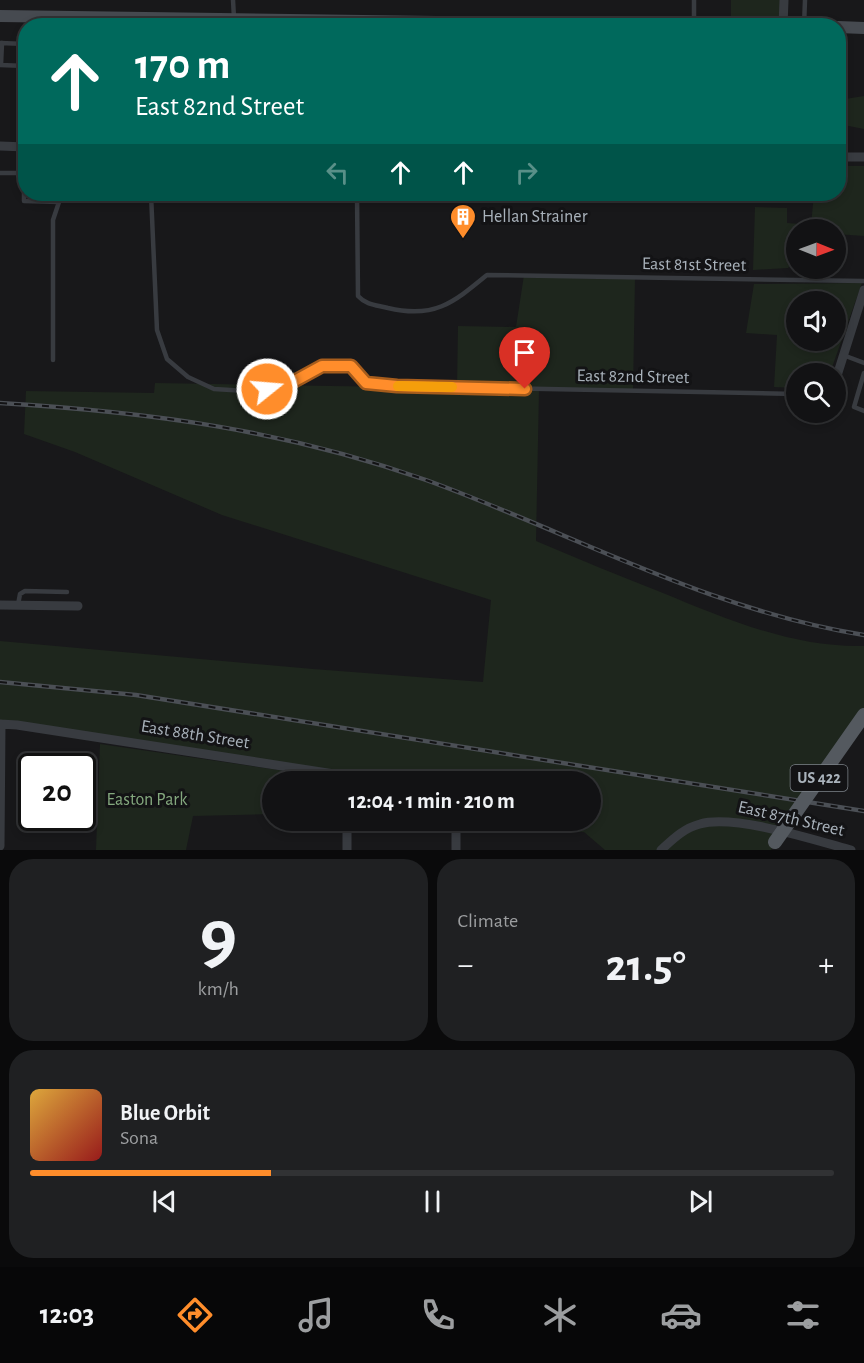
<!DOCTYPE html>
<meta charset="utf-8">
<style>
:root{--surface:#121214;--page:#1f2022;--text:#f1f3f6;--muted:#9c9ea0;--line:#313234;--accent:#ff8d2b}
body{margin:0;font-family:"Alegreya Sans",sans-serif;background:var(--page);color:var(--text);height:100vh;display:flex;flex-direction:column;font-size:22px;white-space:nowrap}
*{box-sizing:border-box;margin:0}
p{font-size:20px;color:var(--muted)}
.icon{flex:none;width:33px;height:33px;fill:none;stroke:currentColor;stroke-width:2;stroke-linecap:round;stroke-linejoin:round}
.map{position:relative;height:850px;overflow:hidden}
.details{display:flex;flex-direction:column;gap:9px;padding:9px;background:#0a0a0b;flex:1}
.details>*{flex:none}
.banner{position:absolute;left:18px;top:18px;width:828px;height:183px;border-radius:24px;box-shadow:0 3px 9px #0003,0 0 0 2px var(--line);background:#00695c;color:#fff;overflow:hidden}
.needle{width:39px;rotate:91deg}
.fabs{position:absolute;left:786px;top:219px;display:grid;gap:12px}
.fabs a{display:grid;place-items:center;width:60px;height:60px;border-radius:50%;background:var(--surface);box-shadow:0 3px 9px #0003,0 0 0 2px var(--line);font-size:30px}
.speed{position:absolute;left:18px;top:753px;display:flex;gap:12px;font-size:30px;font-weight:700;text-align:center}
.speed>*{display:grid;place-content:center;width:78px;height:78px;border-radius:50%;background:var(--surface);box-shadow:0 3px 9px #0003,0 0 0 2px var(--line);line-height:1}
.speed .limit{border:3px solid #111;border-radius:9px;background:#fff;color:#111}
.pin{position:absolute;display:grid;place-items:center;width:51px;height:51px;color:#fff;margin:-62px -26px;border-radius:50% 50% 50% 0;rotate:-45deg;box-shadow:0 0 6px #0007}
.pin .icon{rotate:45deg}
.me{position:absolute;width:66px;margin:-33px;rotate:73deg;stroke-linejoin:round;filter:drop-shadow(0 0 4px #0008)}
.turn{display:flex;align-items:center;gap:21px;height:126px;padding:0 18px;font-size:27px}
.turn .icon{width:78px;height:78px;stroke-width:2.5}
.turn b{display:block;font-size:42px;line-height:51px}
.lanes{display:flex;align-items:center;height:57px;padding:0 18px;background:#0003;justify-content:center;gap:30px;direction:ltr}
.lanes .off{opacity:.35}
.big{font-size:45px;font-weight:600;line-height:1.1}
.details .card{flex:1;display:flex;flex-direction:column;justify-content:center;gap:9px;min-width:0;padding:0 21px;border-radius:24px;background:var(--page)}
.details .dial{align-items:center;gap:0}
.dial b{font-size:78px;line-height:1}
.song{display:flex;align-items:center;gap:18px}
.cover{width:72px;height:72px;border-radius:9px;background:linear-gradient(135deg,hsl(40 70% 55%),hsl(0 70% 35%))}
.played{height:6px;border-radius:3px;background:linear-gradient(90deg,var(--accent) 30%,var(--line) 30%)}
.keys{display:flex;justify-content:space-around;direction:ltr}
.heat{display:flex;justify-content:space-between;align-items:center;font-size:33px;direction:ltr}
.details .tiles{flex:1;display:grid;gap:9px;grid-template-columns:1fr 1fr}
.card:last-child{grid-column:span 2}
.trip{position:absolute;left:262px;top:771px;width:339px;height:60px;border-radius:30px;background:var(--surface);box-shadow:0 3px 9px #0003,0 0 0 2px var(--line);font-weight:600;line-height:60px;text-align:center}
.dock{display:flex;height:96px;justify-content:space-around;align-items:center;background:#070708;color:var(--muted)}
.dock .icon{width:42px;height:42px}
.dock .current{color:var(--accent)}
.dock b{font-size:27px;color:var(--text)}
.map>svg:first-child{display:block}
</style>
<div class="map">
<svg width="864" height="850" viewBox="0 0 864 850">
<rect width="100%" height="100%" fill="#18181a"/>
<path fill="#1e261d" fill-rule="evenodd" d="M731 0H784L783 25H731Z
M864 96V129L839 124V100Z
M839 166H864V236L836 234V230H796V257L788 268 753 270 755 207 787 208V223L811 225 814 194H838Z
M524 275 635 277 633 391 539 390 536 541C578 559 620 576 663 593 726 619 794 648 864 646V715L771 850H605L584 832 456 828V821L591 820V782L386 781 0 724V641L313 669 483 682 491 600 222 515 75 452 24 434 26 391 154 393 155 383 457 388 458 326 516 327Z
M862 283 830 373 796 374V388L774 387 777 335 746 333 754 284ZM796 302H836V340H796Z
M100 744 334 778V781L273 782V814L193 816 186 850H96Z"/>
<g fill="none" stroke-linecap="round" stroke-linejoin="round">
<path stroke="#383b40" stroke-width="4.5" d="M233 0 234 18
M694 0V25
M804 26 805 0
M0 43 26 44
M0 65 26 66
M1 65 2 43
M0 173H26
M24 173V201L59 202V194
M151 194 157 330 167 359 188 377 214 389 247 391 291 383 322 366H351L366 383 397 386 796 394
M357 194 358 296C366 305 377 305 388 308 434 319 453 303 487 275L864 281
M843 355 864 363
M53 360V220L59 202
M864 373 854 407 864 411
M18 605 20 594 25 591 67 592"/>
<path stroke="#383b40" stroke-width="9" d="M783 26 784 0
M0 146 26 147
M838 157H864
M836 379 864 290
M0 605 78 606
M0 724 17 725 386 782
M347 820V850
M0 846 1 724
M456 850V820
M661 850C673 839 684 828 700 824 734 814 815 840 851 850"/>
<path stroke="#464a50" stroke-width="12" d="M0 16 724 26
M838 27 864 28"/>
<defs>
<path id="rail" d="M0 403C149 412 284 430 426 480 572 533 708 610 864 635
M0 682 136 695 864 811"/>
</defs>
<use href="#rail" stroke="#4b4f55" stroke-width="4.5"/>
<use href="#rail" stroke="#131315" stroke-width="2" stroke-dasharray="7" stroke-linecap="butt"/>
<path stroke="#54595f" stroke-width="14" d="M775 842 864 715"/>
</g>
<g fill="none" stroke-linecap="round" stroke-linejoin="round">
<defs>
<path id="route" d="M267 389 291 383 322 366H351L366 383 397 386 525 389"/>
</defs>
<use href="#route" stroke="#a65c1c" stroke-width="15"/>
<use href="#route" stroke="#ff8d2b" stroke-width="10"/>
<path stroke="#f59e0b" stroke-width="10" d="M398 386 452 387"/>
</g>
<defs>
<symbol id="building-pin" viewBox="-11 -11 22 30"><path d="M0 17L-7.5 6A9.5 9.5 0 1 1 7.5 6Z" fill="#ff8d2b" stroke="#131315"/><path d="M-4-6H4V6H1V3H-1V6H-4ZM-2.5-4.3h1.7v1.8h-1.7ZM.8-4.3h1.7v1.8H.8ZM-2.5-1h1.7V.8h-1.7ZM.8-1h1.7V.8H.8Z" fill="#fff"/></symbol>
</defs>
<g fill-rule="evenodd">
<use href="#building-pin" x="448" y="202" width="30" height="40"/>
</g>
<g text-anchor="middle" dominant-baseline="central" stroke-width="6" stroke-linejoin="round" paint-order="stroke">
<rect fill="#131315" stroke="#7c8289" stroke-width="1.5" x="790.5" y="765" width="57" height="26" rx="4.5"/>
<g font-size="16" font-weight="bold" fill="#a9b2bb">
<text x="819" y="778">US 422</text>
</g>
<g font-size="18" fill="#a9b2bb" stroke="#131315" text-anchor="start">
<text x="482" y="217">Hellan Strainer</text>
</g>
<g font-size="18" fill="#a9b2bb" stroke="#131315">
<text transform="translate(694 265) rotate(1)">East 81st Street</text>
<text transform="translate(633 377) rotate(1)">East 82nd Street</text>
<text transform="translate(195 735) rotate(9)">East 88th Street</text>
<text transform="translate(791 819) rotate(13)">East 87th Street</text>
</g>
<g font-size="18" fill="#84a87e" stroke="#131315">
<text x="147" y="800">Easton Park</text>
</g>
</g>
</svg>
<div class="fabs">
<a><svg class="needle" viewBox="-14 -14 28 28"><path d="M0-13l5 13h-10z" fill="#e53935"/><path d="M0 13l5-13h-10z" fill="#9c9ea0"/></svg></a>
<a><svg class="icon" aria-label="sound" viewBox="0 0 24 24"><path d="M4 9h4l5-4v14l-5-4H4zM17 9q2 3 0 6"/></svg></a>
<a><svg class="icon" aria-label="search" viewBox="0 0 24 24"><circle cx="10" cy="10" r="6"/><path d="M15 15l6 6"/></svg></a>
</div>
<div class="speed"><div class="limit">20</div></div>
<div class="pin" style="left:525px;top:389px;background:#d93025"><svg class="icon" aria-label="arrive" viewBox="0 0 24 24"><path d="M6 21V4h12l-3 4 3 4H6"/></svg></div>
<svg class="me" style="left:267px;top:389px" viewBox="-20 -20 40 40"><circle r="17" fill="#ff8d2b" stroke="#fff" stroke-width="3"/><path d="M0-11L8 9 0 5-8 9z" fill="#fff"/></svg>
<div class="trip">12:04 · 1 min · 210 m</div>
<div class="banner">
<div class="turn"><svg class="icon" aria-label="ahead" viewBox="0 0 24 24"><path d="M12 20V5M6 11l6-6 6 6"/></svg><div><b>170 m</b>East 82nd Street</div></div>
<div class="lanes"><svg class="icon off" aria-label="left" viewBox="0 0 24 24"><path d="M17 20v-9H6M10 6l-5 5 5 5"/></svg><svg class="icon" aria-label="ahead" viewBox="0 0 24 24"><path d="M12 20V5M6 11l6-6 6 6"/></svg><svg class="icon" aria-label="ahead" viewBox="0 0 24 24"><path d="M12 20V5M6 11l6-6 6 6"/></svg><svg class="icon off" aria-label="right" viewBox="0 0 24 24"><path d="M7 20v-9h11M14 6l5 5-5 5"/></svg></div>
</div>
</div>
<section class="details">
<div class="tiles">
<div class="card dial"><b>9</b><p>km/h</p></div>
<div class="card"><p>Climate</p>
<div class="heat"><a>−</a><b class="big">21.5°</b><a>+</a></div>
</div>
<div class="card">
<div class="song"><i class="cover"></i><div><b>Blue Orbit</b><p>Sona</p></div></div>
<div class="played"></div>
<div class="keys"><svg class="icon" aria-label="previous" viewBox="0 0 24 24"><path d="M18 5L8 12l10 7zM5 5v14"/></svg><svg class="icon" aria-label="pause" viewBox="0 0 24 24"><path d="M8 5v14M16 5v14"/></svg><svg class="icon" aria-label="next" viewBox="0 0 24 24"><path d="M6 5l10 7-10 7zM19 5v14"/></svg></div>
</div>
</div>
</section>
<nav class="dock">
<b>12:03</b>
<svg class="icon current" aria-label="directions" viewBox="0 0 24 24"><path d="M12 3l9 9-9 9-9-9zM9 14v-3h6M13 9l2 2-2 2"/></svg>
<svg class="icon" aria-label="music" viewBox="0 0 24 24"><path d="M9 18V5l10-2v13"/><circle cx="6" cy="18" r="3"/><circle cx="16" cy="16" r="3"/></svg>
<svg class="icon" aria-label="phone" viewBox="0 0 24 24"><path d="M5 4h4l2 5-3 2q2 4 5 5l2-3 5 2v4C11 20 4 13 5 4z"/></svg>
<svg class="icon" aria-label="climate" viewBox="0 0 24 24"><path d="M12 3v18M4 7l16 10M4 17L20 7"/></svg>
<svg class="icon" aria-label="car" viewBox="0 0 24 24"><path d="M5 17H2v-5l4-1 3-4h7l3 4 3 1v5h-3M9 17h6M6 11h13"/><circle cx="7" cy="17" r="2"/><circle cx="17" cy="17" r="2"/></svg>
<svg class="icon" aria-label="filters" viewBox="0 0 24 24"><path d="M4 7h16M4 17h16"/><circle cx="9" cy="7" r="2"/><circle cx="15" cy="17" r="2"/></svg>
</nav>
